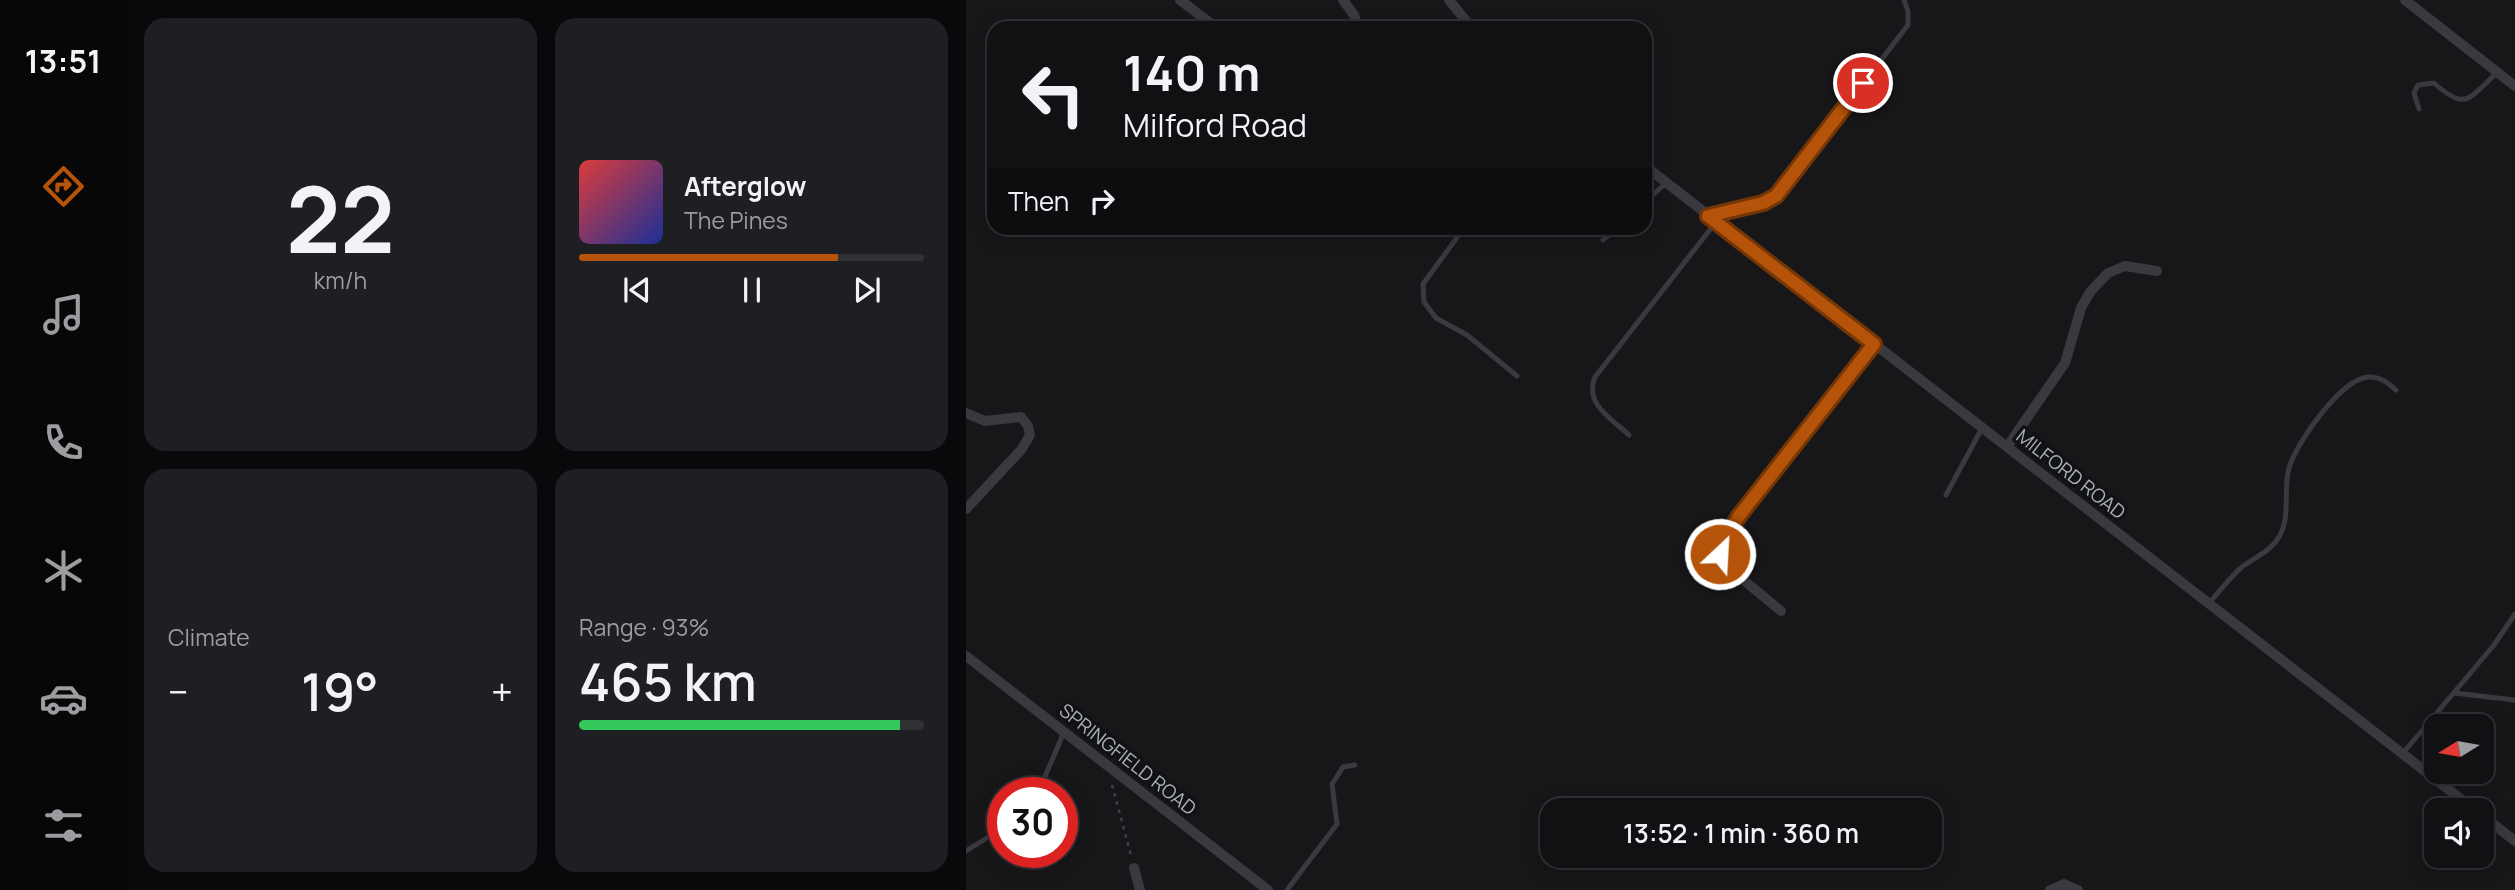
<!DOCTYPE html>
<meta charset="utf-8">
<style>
:root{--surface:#111114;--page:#1e1f22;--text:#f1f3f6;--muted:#9c9da0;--line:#303134;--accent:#b45309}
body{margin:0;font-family:Manrope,sans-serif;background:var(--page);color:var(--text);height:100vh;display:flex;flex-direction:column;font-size:26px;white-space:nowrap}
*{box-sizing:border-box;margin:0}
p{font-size:23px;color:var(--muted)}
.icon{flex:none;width:38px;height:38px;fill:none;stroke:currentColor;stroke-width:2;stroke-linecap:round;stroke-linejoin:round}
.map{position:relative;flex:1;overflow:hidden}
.sheet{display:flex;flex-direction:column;gap:18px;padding:18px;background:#09090b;width:840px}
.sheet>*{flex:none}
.top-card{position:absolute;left:21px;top:21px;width:665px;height:214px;border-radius:21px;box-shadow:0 4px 18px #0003,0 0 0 2px var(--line);background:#111114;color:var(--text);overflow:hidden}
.needle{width:46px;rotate:259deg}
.buttons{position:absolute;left:1458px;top:714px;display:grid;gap:14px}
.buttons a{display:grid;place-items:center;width:70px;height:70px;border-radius:14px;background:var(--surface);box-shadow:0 4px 18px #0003,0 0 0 2px var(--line);font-size:35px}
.speed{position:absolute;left:21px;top:777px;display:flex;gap:14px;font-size:35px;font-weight:700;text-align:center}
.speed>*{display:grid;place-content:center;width:91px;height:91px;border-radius:50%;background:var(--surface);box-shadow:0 4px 18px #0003,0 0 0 2px var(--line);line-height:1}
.speed .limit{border:10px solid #d22;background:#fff;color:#111}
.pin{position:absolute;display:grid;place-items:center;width:60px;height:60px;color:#fff;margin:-30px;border:4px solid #fff;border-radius:50%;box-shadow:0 2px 7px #0007}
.me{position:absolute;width:77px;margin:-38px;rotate:25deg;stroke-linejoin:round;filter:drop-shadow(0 0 5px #0008)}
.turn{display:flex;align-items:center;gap:24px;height:147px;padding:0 21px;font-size:32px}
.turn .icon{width:91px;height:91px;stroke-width:2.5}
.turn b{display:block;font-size:49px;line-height:60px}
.then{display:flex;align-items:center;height:66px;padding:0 21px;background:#0003;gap:14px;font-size:26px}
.big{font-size:52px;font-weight:600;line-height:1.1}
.sheet .widget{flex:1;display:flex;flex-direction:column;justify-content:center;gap:10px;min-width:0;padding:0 24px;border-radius:21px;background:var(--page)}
.sheet .dial{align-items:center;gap:0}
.dial b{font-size:91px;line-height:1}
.song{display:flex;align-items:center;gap:21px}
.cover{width:84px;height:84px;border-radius:10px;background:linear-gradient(135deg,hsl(0 70% 55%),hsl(230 70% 35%))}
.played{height:7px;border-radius:4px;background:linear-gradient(90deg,var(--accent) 75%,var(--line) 75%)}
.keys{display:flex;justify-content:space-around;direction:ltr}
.heat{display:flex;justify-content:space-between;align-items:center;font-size:38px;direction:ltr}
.charge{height:10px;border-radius:5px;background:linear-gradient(90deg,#34c759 93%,var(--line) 0)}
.sheet .tiles{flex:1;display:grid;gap:18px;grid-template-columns:repeat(2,1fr)}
.trip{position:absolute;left:574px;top:798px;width:402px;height:70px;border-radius:21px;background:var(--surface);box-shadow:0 4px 18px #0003,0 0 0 2px var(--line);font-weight:600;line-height:70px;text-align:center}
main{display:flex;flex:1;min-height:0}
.menu{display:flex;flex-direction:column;width:126px;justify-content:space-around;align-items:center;background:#070708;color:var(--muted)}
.menu .icon{width:49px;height:49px}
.menu .current{color:var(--accent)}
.menu b{font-size:32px;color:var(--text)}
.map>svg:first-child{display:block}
</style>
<main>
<nav class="menu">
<b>13:51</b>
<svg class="icon current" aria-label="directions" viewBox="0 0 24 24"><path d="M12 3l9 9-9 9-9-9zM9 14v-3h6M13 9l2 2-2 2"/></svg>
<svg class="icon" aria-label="music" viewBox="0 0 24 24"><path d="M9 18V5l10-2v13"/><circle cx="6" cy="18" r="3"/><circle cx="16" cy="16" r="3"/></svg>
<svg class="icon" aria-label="phone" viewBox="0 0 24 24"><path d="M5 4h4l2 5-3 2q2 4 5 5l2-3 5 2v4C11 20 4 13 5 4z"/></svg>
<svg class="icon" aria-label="climate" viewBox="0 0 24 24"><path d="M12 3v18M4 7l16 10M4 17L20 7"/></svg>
<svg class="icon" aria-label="car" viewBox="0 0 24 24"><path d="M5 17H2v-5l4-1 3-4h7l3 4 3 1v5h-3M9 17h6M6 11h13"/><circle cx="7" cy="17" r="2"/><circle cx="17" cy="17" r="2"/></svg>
<svg class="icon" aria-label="filters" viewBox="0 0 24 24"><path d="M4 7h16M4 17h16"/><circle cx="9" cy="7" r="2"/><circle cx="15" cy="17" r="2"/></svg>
</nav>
<section class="sheet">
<div class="tiles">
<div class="widget dial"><b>22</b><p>km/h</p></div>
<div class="widget">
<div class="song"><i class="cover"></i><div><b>Afterglow</b><p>The Pines</p></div></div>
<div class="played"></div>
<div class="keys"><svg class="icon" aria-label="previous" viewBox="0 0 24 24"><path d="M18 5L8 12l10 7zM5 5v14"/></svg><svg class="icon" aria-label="pause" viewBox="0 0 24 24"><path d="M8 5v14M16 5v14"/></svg><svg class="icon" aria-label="next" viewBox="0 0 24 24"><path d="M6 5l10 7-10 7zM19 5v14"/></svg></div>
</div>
<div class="widget"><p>Climate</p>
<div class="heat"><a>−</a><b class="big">19°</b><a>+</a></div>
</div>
<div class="widget"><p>Range · 93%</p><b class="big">465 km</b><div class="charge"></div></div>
</div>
</section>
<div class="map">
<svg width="1549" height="890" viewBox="0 0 1549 890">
<rect width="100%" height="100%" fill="#17171a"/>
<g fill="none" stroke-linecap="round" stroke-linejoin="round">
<path stroke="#3e4146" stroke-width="2.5" stroke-dasharray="3.5 5" stroke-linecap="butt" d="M146 785 166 859"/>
<path stroke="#383a3f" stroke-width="5" d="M1453 109 1448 93 1452 85 1468 83C1501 113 1503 97 1532 72
M679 202 700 183
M745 215 797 203 816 189 942 25V11L938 0
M498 228 457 284 458 302 470 318 501 335 551 376
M637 240 651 228
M663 435C645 418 618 404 629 377L750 222
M980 495 1016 428
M1243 603C1254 591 1264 577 1276 567 1289 557 1304 552 1313 537 1325 517 1317 489 1323 468 1330 443 1375 379 1402 377 1414 376 1422 383 1430 390
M1488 693 1549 700
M1437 753 1528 645 1549 614
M72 793 98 732
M0 851 37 828
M321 890 371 824 366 784 377 767 389 765"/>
<path stroke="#383a3f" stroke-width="10" d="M214 0 251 28
M377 0 388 15 392 28
M483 0 506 28
M1439 0 1549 86
M679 166 1509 810
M0 413 19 421 55 417 62 426 64 435 55 450 0 509
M1041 447 1099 363 1115 308 1124 292 1142 273 1159 266 1191 271
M815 611 758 564 755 545 773 516 908 344
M0 656 302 890
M1516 815 1549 841
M168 868 174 890
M1084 890 1098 884 1112 890"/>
</g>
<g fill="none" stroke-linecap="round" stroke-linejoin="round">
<defs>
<path id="route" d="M754 554 755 545 773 516 908 344 742 216 797 203 810 196 897 83"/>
</defs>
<use href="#route" stroke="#753606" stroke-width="18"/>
<use href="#route" stroke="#b45309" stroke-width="12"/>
</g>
<g text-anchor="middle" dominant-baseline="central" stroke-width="7" stroke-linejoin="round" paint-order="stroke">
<g font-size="19" fill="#a9b0ba" stroke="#121215">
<text transform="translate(1105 474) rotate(38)">MILFORD ROAD</text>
<text transform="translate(162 759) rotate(38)">SPRINGFIELD ROAD</text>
</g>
</g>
</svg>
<div class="buttons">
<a><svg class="needle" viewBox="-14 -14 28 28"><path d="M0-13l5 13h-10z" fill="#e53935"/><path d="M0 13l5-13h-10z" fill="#9c9da0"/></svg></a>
<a><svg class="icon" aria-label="sound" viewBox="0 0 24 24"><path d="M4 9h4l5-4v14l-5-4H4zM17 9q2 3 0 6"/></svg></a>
</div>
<div class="speed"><div class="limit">30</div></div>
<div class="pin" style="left:897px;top:83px;background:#d93025"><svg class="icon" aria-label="arrive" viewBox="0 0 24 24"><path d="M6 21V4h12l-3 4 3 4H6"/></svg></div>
<svg class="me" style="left:754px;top:554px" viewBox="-20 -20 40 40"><circle r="17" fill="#b45309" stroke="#fff" stroke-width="3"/><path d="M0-11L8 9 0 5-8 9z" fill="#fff"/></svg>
<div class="trip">13:52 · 1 min · 360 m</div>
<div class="top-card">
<div class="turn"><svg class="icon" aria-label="left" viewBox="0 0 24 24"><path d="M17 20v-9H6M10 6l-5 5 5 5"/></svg><div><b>140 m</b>Milford Road</div></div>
<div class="then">Then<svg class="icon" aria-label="right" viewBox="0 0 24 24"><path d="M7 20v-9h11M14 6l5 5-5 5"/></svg></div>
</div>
</div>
</main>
